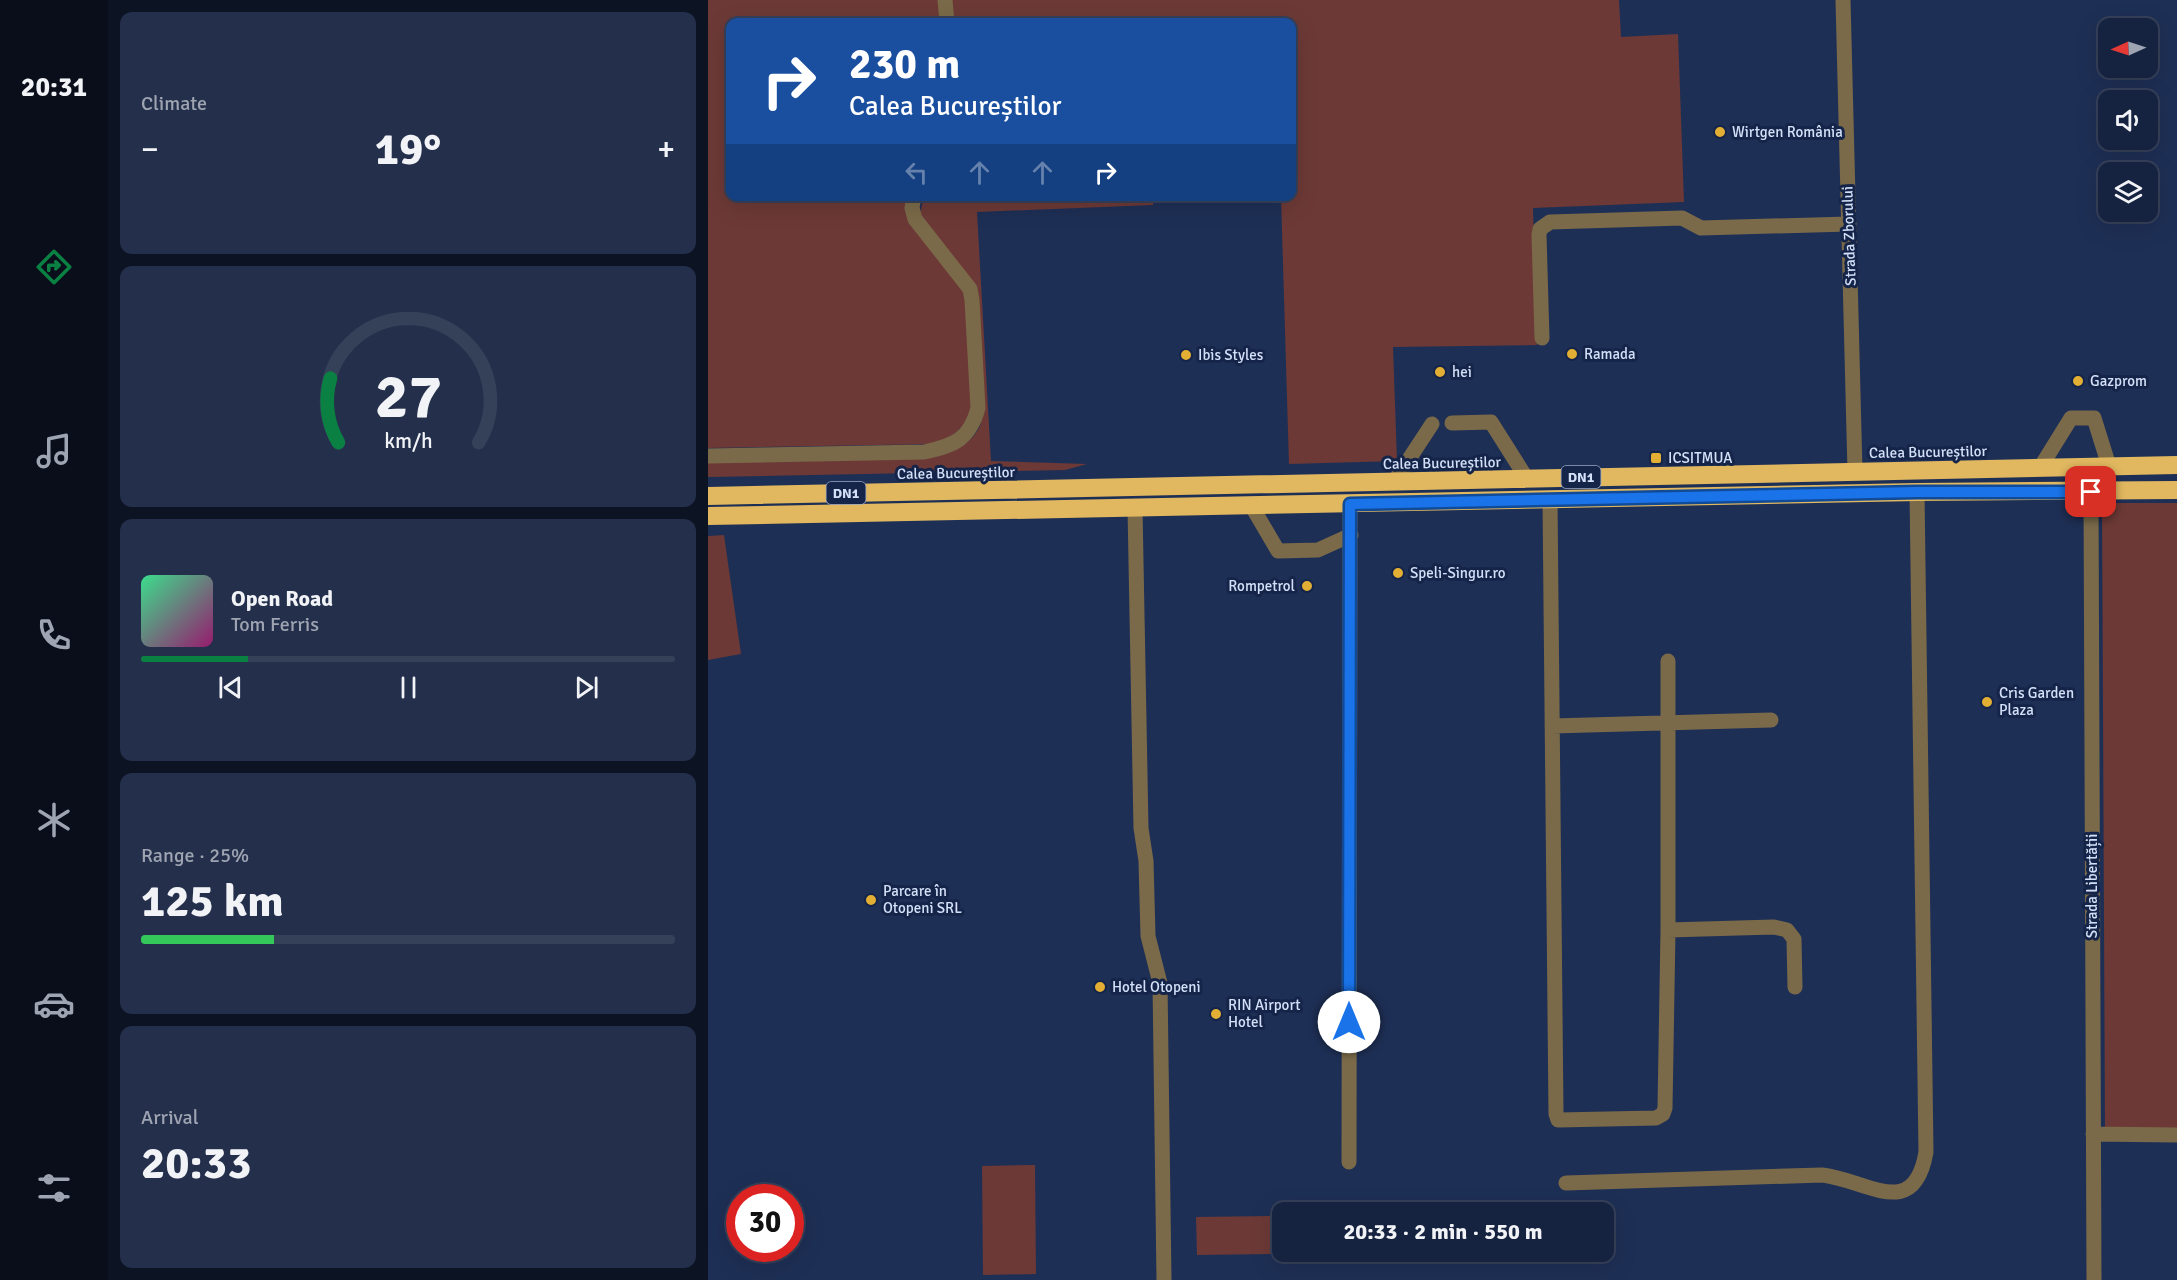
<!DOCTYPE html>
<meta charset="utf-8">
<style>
:root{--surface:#162340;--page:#232f4b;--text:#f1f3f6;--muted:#9ea4b1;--line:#354059;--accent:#0b8043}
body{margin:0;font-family:Signika,sans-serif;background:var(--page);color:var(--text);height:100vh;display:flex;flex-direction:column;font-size:22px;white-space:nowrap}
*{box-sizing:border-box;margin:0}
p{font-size:20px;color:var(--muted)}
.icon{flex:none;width:33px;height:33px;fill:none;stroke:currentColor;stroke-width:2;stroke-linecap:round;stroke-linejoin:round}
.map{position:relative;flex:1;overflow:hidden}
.drawer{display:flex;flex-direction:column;gap:12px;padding:12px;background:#0c1323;width:600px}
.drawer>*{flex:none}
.hud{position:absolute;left:18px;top:18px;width:570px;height:183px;border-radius:12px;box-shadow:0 6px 24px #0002,0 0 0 2px var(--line);background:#1a4fa0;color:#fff;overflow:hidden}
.needle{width:39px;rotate:267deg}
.tools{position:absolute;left:1390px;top:18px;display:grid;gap:12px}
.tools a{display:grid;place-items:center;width:60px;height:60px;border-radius:12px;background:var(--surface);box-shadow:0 6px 24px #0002,0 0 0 2px var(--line);font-size:30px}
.speed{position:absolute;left:18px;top:1184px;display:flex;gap:12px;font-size:30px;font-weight:700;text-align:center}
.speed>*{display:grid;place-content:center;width:78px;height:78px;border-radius:50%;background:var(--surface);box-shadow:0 6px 24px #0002,0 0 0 2px var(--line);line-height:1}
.speed .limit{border:9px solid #d22;background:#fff;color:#111}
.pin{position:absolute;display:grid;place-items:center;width:51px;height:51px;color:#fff;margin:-26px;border-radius:12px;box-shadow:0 3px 9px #0006}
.me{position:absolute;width:66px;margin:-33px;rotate:0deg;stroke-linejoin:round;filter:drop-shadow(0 0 4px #0008)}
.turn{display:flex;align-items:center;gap:21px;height:126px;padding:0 24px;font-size:27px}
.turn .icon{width:78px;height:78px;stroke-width:2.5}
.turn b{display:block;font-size:42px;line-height:51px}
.lanes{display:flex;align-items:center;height:57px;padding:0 24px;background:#0003;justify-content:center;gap:30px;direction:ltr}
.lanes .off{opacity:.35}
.big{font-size:45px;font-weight:800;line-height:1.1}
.drawer .widget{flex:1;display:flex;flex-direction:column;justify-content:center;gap:9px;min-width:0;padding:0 21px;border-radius:12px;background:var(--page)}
.drawer .dial{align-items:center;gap:0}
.dial svg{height:156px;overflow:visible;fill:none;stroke:var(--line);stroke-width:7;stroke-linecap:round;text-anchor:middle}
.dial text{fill:var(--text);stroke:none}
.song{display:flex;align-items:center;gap:18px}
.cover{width:72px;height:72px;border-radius:9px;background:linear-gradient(135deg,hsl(150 70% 55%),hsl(320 70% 35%))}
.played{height:6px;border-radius:3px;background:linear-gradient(90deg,var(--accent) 20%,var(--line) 20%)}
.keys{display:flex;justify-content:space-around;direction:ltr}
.heat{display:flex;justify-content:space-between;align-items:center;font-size:33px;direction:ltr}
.charge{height:9px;border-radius:4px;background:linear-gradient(90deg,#34c759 25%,var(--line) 0)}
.trip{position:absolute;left:564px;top:1202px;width:342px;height:60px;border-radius:12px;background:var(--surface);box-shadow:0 6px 24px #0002,0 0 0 2px var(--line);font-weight:800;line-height:60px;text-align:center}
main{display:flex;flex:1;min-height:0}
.dock{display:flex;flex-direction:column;width:108px;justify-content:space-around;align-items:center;background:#090e1a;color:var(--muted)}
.dock .icon{width:42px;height:42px}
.dock .current{color:var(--accent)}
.dock b{font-size:27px;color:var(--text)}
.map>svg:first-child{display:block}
</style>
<main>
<nav class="dock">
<b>20:31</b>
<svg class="icon current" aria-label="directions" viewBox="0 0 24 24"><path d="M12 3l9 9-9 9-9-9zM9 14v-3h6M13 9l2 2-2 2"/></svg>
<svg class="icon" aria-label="music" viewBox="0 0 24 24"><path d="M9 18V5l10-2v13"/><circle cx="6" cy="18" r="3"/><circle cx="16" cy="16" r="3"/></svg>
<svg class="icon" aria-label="phone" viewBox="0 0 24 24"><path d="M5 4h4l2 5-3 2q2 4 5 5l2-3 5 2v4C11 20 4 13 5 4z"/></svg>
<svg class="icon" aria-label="climate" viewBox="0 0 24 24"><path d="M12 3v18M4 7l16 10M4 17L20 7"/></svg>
<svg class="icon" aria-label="car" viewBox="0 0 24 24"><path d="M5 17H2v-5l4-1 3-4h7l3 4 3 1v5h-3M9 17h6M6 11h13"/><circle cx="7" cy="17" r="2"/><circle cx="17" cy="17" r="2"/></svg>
<svg class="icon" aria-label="filters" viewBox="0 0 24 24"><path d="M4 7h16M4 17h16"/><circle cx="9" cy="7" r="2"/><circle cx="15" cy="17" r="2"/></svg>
</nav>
<section class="drawer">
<div class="widget"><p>Climate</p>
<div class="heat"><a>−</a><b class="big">19°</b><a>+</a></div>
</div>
<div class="widget dial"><svg viewBox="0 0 100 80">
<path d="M14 69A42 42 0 1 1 86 69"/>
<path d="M14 69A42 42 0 0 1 10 36" stroke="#0b8043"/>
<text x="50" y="56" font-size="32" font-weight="700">27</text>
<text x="50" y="72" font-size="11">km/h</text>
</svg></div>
<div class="widget">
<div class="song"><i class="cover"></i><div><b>Open Road</b><p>Tom Ferris</p></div></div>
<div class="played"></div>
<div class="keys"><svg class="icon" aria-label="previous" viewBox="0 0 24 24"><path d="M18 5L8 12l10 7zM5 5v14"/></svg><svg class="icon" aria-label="pause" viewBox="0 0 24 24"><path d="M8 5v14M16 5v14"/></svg><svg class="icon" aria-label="next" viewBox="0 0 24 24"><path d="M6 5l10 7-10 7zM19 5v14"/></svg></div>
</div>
<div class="widget"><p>Range · 25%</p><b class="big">125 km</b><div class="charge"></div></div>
<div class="widget"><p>Arrival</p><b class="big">20:33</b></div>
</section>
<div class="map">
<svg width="1469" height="1280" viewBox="0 0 1469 1280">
<rect width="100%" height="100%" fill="#1e2f55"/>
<path fill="#6c3936" d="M0 0H232L234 22H22V196L199 197 255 289 257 298 264 411C256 428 246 436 229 444L0 448Z
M241 0H911L913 37 970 34 976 202 825 208 829 345 685 347 689 461 581 464 573 197 584 196V22H243Z
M216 197H445V205L269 212 283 461 379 464 357 470 0 477V459L253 446C263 440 269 434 273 423L266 296 217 223 212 213Z
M1394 503H1469V1129H1397Z
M16 535 33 654 0 660V536Z
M327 1165 328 1274 275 1275 274 1166Z
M570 1216 571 1254 489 1255 488 1217Z"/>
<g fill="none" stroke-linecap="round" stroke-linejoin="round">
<path stroke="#7a6a49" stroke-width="15" d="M237 0 239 22
M1135 0 1147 472
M834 338 831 235 832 229 842 222 974 218 993 228 1141 224
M744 423 783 422 819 479
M0 456 216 452C246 446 262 439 270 408L264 300 262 289 207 219 204 208 206 196
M1332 468 1363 418H1386L1401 466
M686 482 724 424
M1383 492 1386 1280
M842 500 848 1114 850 1120 948 1118 955 1114 957 1108 960 930V661
M543 505 570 551 610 550 643 535
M427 508 433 828 438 861 440 936 452 983 456 1280
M844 726 1063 720
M960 930 1066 927 1079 930 1086 939 1087 987
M1385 1134 1469 1135
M641 1162 642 504
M858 1183 1114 1175C1157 1179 1206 1223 1218 1152L1209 492"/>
<path stroke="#e1b860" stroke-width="18" d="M0 496 1469 465
M0 516 1209 492 1469 490"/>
</g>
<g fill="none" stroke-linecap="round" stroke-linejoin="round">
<defs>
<path id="route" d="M641 1022 642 504 1209 492H1383"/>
</defs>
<use href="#route" stroke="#114b97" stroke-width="15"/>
<use href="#route" stroke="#1a73e8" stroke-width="10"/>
</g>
<g fill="#e2af34" stroke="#152449" stroke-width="2">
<circle cx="1012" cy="132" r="6"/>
<circle cx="864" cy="354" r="6"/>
<circle cx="478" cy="355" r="6"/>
<circle cx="732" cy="372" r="6"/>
<circle cx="1370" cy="381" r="6"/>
<rect x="942" y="452" width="12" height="12" rx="3"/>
<circle cx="690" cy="573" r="6"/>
<circle cx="599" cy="586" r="6"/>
<circle cx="1279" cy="702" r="6"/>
<circle cx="163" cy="900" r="6"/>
<circle cx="392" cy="987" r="6"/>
<circle cx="508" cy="1014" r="6"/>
</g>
<g text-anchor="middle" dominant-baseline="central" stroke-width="6" stroke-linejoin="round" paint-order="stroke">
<g fill="#152449" stroke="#9ba8c4" stroke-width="1.5">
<rect x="853.5" y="466" width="39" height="22" rx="4.5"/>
<rect x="118.5" y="482" width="39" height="22" rx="4.5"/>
</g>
<g font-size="14" font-weight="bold" fill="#d4e0f8">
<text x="873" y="477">DN1</text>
<text x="138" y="493">DN1</text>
</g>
<g font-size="15" fill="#d4e0f8" stroke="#152449" text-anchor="start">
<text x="1024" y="132">Wirtgen România</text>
<text x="876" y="354">Ramada</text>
<text x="490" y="355">Ibis Styles</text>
<text x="744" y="372">hei</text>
<text x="1382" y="381">Gazprom</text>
<text x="960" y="458">ICSITMUA</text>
<text x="702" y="573">Speli-Singur.ro</text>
<text x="587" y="586" text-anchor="end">Rompetrol</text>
<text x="1291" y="693">Cris Garden<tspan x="1291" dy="17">Plaza</tspan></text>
<text x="175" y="891">Parcare în<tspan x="175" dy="17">Otopeni SRL</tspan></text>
<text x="404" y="987">Hotel Otopeni</text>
<text x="520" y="1005">RIN Airport<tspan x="520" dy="17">Hotel</tspan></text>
</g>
<g font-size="15" fill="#d4e0f8" stroke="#152449">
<text transform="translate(1141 236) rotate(-92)">Strada Zborului</text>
<text transform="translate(1220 452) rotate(-1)">Calea Bucureștilor</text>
<text transform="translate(734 463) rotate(-1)">Calea Bucureștilor</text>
<text transform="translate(248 473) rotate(-1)">Calea Bucureștilor</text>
<text transform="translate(1384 886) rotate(-90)">Strada Libertății</text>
</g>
</g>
</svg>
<div class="tools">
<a><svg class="needle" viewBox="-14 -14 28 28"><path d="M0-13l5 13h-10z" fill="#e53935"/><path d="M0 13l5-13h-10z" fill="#9ea4b1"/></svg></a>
<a><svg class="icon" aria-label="sound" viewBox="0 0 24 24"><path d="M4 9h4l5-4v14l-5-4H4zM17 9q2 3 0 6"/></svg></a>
<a><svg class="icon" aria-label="layers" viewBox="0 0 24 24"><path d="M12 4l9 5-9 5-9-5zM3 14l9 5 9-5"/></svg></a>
</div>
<div class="speed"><div class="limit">30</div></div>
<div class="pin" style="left:1383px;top:492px;background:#d93025"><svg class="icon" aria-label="arrive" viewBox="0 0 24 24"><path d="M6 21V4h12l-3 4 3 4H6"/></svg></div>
<svg class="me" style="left:641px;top:1022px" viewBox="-20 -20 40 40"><circle r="19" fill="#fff"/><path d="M0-13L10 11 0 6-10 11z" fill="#1a73e8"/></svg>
<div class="trip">20:33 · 2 min · 550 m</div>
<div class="hud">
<div class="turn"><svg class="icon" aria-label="right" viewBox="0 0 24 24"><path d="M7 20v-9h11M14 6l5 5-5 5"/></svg><div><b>230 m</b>Calea Bucureștilor</div></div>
<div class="lanes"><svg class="icon off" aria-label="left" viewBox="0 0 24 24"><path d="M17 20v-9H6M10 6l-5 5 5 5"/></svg><svg class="icon off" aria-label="ahead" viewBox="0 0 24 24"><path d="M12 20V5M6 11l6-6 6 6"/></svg><svg class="icon off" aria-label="ahead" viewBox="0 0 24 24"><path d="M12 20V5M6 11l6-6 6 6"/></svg><svg class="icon" aria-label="right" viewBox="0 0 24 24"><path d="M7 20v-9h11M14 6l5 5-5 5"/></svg></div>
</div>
</div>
</main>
